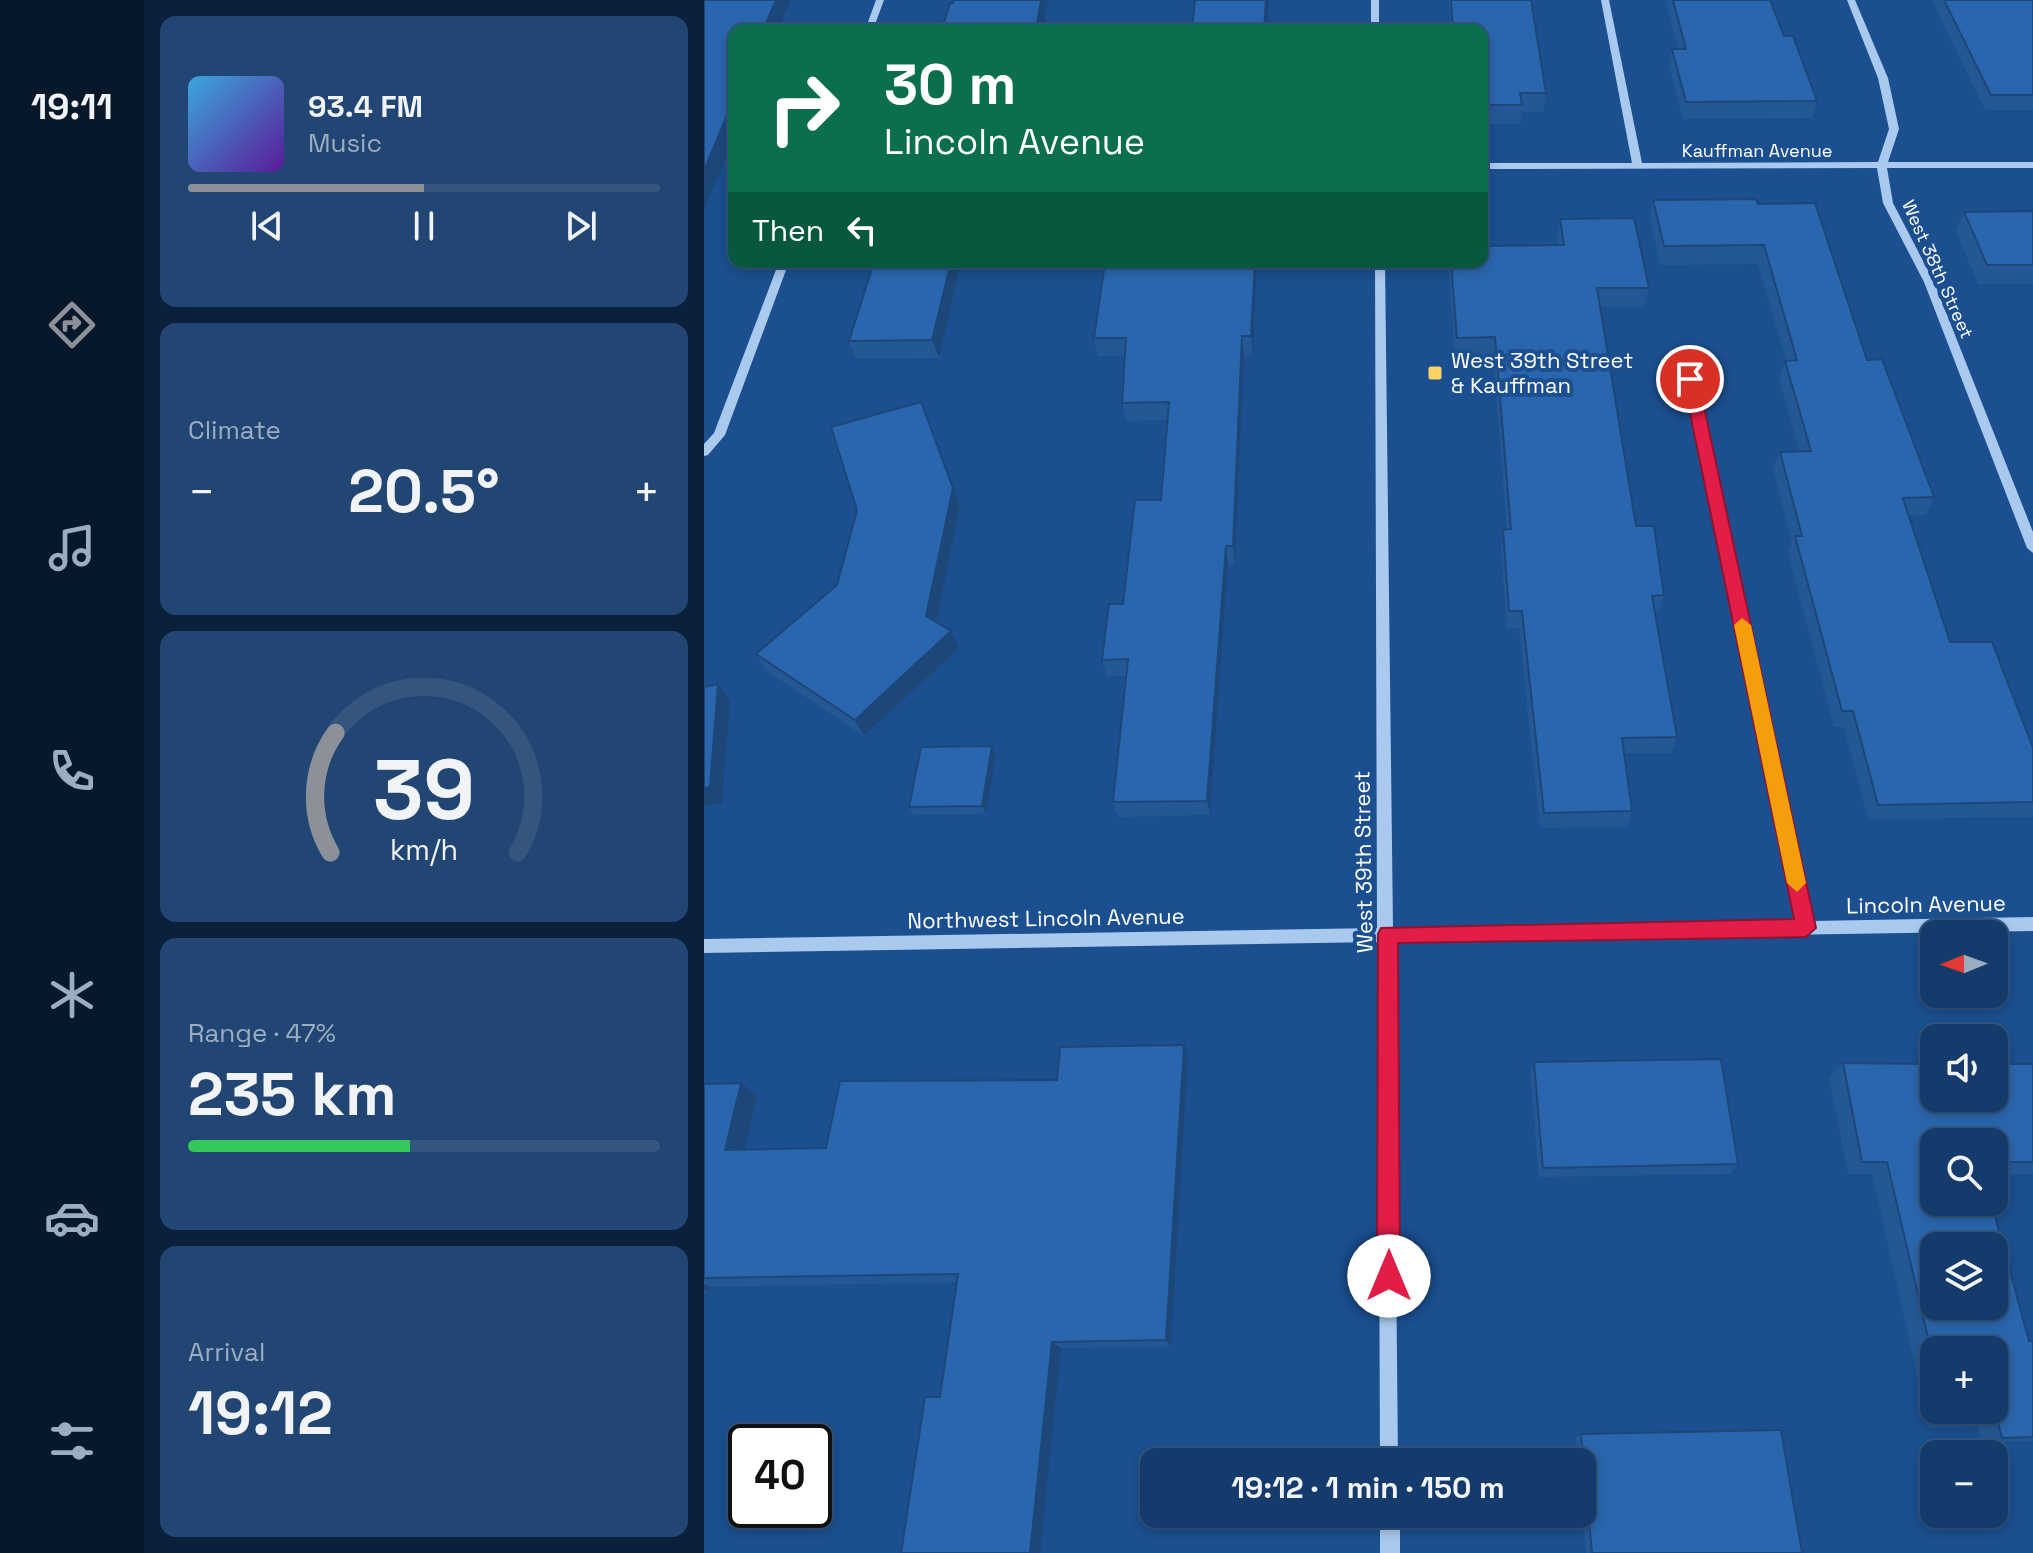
<!DOCTYPE html>
<meta charset="utf-8">
<style>
:root{--surface:#143b6b;--page:#214673;--text:#f1f3f6;--muted:#9dadc1;--line:#33557e;--accent:#8c9099}
body{margin:0;font-family:"Space Grotesk",sans-serif;background:var(--page);color:var(--text);height:100vh;display:flex;flex-direction:column;font-size:30px;white-space:nowrap}
*{box-sizing:border-box;margin:0}
p{font-size:26px;color:var(--muted)}
.icon{flex:none;width:44px;height:44px;fill:none;stroke:currentColor;stroke-width:2;stroke-linecap:round;stroke-linejoin:round}
.map{position:relative;flex:1;overflow:hidden}
.side{display:flex;flex-direction:column;gap:16px;padding:16px;background:#0b203b;width:560px}
.side>*{flex:none}
.hud{position:absolute;left:24px;top:24px;width:760px;height:244px;border-radius:16px;box-shadow:0 4px 12px #0003,0 0 0 2px var(--line);background:#0b6e4f;color:#fff;overflow:hidden}
.needle{width:52px;rotate:269deg}
.tools{position:absolute;left:1216px;top:920px;display:grid;gap:16px}
.tools a{display:grid;place-items:center;width:88px;height:88px;border-radius:16px;background:var(--surface);box-shadow:0 4px 12px #0003,0 0 0 2px var(--line);font-size:40px}
.speed{position:absolute;left:24px;top:1424px;display:flex;gap:16px;font-size:40px;font-weight:700;text-align:center}
.speed>*{display:grid;place-content:center;width:104px;height:104px;border-radius:50%;background:var(--surface);box-shadow:0 4px 12px #0003,0 0 0 2px var(--line);line-height:1}
.speed .limit{border:4px solid #111;border-radius:12px;background:#fff;color:#111}
.pin{position:absolute;display:grid;place-items:center;width:68px;height:68px;color:#fff;margin:-34px;border:4px solid #fff;border-radius:50%;box-shadow:0 2px 8px #0007}
.me{position:absolute;width:88px;margin:-44px;rotate:0deg;stroke-linejoin:round;filter:drop-shadow(0 0 6px #0008)}
.turn{display:flex;align-items:center;gap:28px;height:168px;padding:0 24px;font-size:36px}
.turn .icon{width:104px;height:104px;stroke-width:2.5}
.turn b{display:block;font-size:56px;line-height:68px}
.then{display:flex;align-items:center;height:76px;padding:0 24px;background:#0003;gap:16px;font-size:30px}
.big{font-size:60px;font-weight:700;line-height:1.1}
.side .card{flex:1;display:flex;flex-direction:column;justify-content:center;gap:12px;min-width:0;padding:0 28px;border-radius:16px;background:var(--page)}
.side .dial{align-items:center;gap:0}
.dial svg{height:208px;overflow:visible;fill:none;stroke:var(--line);stroke-width:7;stroke-linecap:round;text-anchor:middle}
.dial text{fill:var(--text);stroke:none}
.song{display:flex;align-items:center;gap:24px}
.cover{width:96px;height:96px;border-radius:12px;background:linear-gradient(135deg,hsl(200 70% 55%),hsl(270 70% 35%))}
.played{height:8px;border-radius:4px;background:linear-gradient(90deg,var(--accent) 50%,var(--line) 50%)}
.keys{display:flex;justify-content:space-around;direction:ltr}
.heat{display:flex;justify-content:space-between;align-items:center;font-size:44px;direction:ltr}
.charge{height:12px;border-radius:6px;background:linear-gradient(90deg,#34c759 47%,var(--line) 0)}
.trip{position:absolute;left:436px;top:1448px;width:456px;height:80px;border-radius:16px;background:var(--surface);box-shadow:0 4px 12px #0003,0 0 0 2px var(--line);font-weight:700;line-height:80px;text-align:center}
main{display:flex;flex:1;min-height:0}
.tab-bar{display:flex;flex-direction:column;width:144px;justify-content:space-around;align-items:center;background:#08182b;color:var(--muted)}
.tab-bar .icon{width:56px;height:56px}
.tab-bar .current{color:var(--accent)}
.tab-bar b{font-size:36px;color:var(--text)}
.map>svg:first-child{display:block}
</style>
<main>
<nav class="tab-bar">
<b>19:11</b>
<svg class="icon current" aria-label="directions" viewBox="0 0 24 24"><path d="M12 3l9 9-9 9-9-9zM9 14v-3h6M13 9l2 2-2 2"/></svg>
<svg class="icon" aria-label="music" viewBox="0 0 24 24"><path d="M9 18V5l10-2v13"/><circle cx="6" cy="18" r="3"/><circle cx="16" cy="16" r="3"/></svg>
<svg class="icon" aria-label="phone" viewBox="0 0 24 24"><path d="M5 4h4l2 5-3 2q2 4 5 5l2-3 5 2v4C11 20 4 13 5 4z"/></svg>
<svg class="icon" aria-label="climate" viewBox="0 0 24 24"><path d="M12 3v18M4 7l16 10M4 17L20 7"/></svg>
<svg class="icon" aria-label="car" viewBox="0 0 24 24"><path d="M5 17H2v-5l4-1 3-4h7l3 4 3 1v5h-3M9 17h6M6 11h13"/><circle cx="7" cy="17" r="2"/><circle cx="17" cy="17" r="2"/></svg>
<svg class="icon" aria-label="filters" viewBox="0 0 24 24"><path d="M4 7h16M4 17h16"/><circle cx="9" cy="7" r="2"/><circle cx="15" cy="17" r="2"/></svg>
</nav>
<section class="side">
<div class="card">
<div class="song"><i class="cover"></i><div><b>93.4 FM</b><p>Music</p></div></div>
<div class="played"></div>
<div class="keys"><svg class="icon" aria-label="previous" viewBox="0 0 24 24"><path d="M18 5L8 12l10 7zM5 5v14"/></svg><svg class="icon" aria-label="pause" viewBox="0 0 24 24"><path d="M8 5v14M16 5v14"/></svg><svg class="icon" aria-label="next" viewBox="0 0 24 24"><path d="M6 5l10 7-10 7zM19 5v14"/></svg></div>
</div>
<div class="card"><p>Climate</p>
<div class="heat"><a>−</a><b class="big">20.5°</b><a>+</a></div>
</div>
<div class="card dial"><svg viewBox="0 0 100 80">
<path d="M14 69A42 42 0 1 1 86 69"/>
<path d="M14 69A42 42 0 0 1 16 23" stroke="#8c9099"/>
<text x="50" y="56" font-size="32" font-weight="700">39</text>
<text x="50" y="72" font-size="11">km/h</text>
</svg></div>
<div class="card"><p>Range · 47%</p><b class="big">235 km</b><div class="charge"></div></div>
<div class="card"><p>Arrival</p><b class="big">19:12</b></div>
</section>
<div class="map">
<svg width="1329" height="1553" viewBox="0 0 1329 1553">
<rect width="100%" height="100%" fill="#1b4f8f"/>
<g fill="none" stroke-linecap="round" stroke-linejoin="round">
<path fill="#a9c9ee" fill-rule="evenodd" d="M172 0H180L169 30H161Z
M667 0H675V30H667Z
M897 0H905L938 163 1174 162 1185 129 1174 78 1143 0H1151L1184 78 1195 129 1184 162H1329V168H1183L1189 203 1230 282 1329 532V553L1323 548 1220 282 1179 203 1173 168 778 169V163H928Z
M75 262H85L21 435 4 455 0 456V444L10 433Z
M671 262H681L689 928 1093 921 980 379 986 375 992 379 1108 921 1329 917V931L689 941 694 1462H676L674 942 0 953V939L673 928Z
M676 1514H696V1553H676Z"/>
</g>
<path fill="#245895" fill-rule="evenodd" d="M745 0H827L842 93 839 112H817L816 124H778V30H747Z
M961 0H1066L1080 36 1113 101 1108 118 979 119 965 66 968 49H974Z
M1228 0H1329V110H1281Z
M949 200 1054 204 1163 360 1230 497 1221 515H1204L1246 642 1329 748V817L1164 819 1140 727H1130L1084 553 1088 542 1069 469 1076 452 1095 451 1075 379 1082 360 1054 264 956 265 946 218Z
M1329 211V284H1274L1252 231 1260 212Z
M856 219 945 288 940 307H896L932 526 960 595 955 612H951L973 737 967 753H920L928 811 923 826 836 828 815 628H803L797 547 799 530 803 529 789 356H751L744 262H778L855 245 853 238Z
M257 262 235 358 152 359 145 341Z
M401 262H553L549 355H540L531 563 524 564 506 815 414 817 409 802 422 676H403L398 660 457 500 463 420 422 421 418 403 421 356H394L390 338Z
M256 506 232 622 247 631 255 648 160 736 63 671 52 654Z
M288 746 292 754 282 814 210 815 205 807Z
M484 1058 467 1346 357 1348 236 1397 253 1282 7 1287 6 1292H0V1084L37 1083 53 1095 40 1149 122 1148 353 1080Z
M830 1062 1034 1164 1026 1174 835 1177 826 1073Z
M1139 1063 1329 1064V1174H1290V1142H1230L1325 1341H1329V1441L1277 1442 1274 1427 1225 1428 1168 1174H1144L1125 1077ZM1230 1350 1290 1410H1230Z
M877 1434 1098 1553H882L878 1506V1462H874L872 1438Z"/>
<path fill="#1d4779" d="M72 0H87L74 30H59Z
M337 0H344L339 30H332Z
M562 0H565L563 30H560Z
M30 99V138L0 210V170Z
M247 262H257L235 358 228 340Z
M551 262H553L549 355 547 336Z
M538 336 540 355 531 563 529 546Z
M217 402 256 506 230 633 222 616Z
M522 546 524 564 506 815 503 801Z
M247 631 255 648 160 736 151 720Z
M14 684 26 701 18 803 0 806V788Z
M288 746 292 754 282 814 278 806Z
M480 1045 484 1058 467 1346 462 1340Z
M37 1083 53 1095 38 1161 21 1150Z
M0 1284 7 1287 6 1292 0 1290Z
M348 1342 357 1348 336 1553H326Z"/>
<path fill="#2a66ad" stroke="#1d4779" stroke-width="2" fill-rule="evenodd" d="M0 0H72L59 30H30V99L0 170Z
M250 0H337L332 30H238L246 3H249Z
M491 0H562L560 30H488Z
M747 0H827L842 93H816L818 105H778V30H749Z
M969 0H1066L1080 36H1089L1113 101 982 102 968 49H982Z
M1240 0H1329V95H1287Z
M1052 199 1054 204 1111 203 1163 360 1178 359 1230 497 1199 498 1246 642H1288L1329 748V802L1174 805 1149 711H1138L1091 536H1098L1076 452 1107 451 1081 361 1093 360 1060 245 960 246 949 200Z
M1329 211V265H1283L1260 212Z
M930 218 945 288H893L932 526H950L960 595 948 596 973 737 918 738 928 811 840 813 818 611H805L799 530 807 529 791 337 753 338 747 262H778V246L860 245 856 219Z
M170 262H247L228 340 145 341Z
M401 262H551L547 336H538L529 546H522L503 801 409 802 424 659 398 660 405 604H419L431 500H457L465 402 418 403 422 338H390Z
M217 402 249 488 222 616 247 631 151 720 52 654 133 585 153 510 127 427Z
M14 684 6 787 0 788V687Z
M288 746 278 806 205 807 217 747Z
M480 1045 462 1340 348 1342 326 1553H197L221 1397H236L254 1274 0 1278V1084L37 1083 21 1150 122 1148 136 1081 353 1080 356 1047Z
M1017 1059 1034 1164 839 1168 830 1062Z
M1139 1063 1230 1064V1098H1290V1064H1329V1162H1290V1142H1230V1202H1287L1325 1341H1329V1437L1298 1438 1294 1423 1244 1424 1241 1410H1290V1350H1230V1363L1183 1162H1158ZM1230 1246H1290V1306H1230Z
M1077 1430 1098 1553H888L877 1434Z"/>
<path fill="#e11d48" stroke="#92132f" stroke-width="2" d="M986 374 994 379 1112 928 1102 937 694 943 696 1276 693 1284 685 1287 677 1284 673 1276 674 934 677 928 1090 919 979 379Z"/>
<path fill="#f59e0b" d="M1038 618 1047 625 1102 883 1093 892 1083 883 1030 625Z"/>
<rect fill="#ffd166" stroke="#1b4f8f" stroke-width="3" x="723" y="365" width="16" height="16" rx="4"/>
<g text-anchor="middle" dominant-baseline="central" stroke-width="8" stroke-linejoin="round" paint-order="stroke">
<g font-size="18" fill="#fff" stroke="#1b4f8f">
<text x="1053" y="150">Kauffman Avenue</text>
<text transform="translate(1234 269) rotate(66)">West 38th Street</text>
</g>
<g font-size="22" fill="#fff" stroke="#1b4f8f" text-anchor="start">
<text x="747" y="360">West 39th Street<tspan x="747" dy="25">&amp; Kauffman</tspan></text>
</g>
<g font-size="22" fill="#fff" stroke="#1b4f8f">
<text transform="translate(659 862) rotate(-91)">West 39th Street</text>
<text transform="translate(1222 904) rotate(-1)">Lincoln Avenue</text>
<text transform="translate(342 918) rotate(-1)">Northwest Lincoln Avenue</text>
</g>
</g>
</svg>
<div class="tools">
<a><svg class="needle" viewBox="-14 -14 28 28"><path d="M0-13l5 13h-10z" fill="#e53935"/><path d="M0 13l5-13h-10z" fill="#9dadc1"/></svg></a>
<a><svg class="icon" aria-label="sound" viewBox="0 0 24 24"><path d="M4 9h4l5-4v14l-5-4H4zM17 9q2 3 0 6"/></svg></a>
<a><svg class="icon" aria-label="search" viewBox="0 0 24 24"><circle cx="10" cy="10" r="6"/><path d="M15 15l6 6"/></svg></a>
<a><svg class="icon" aria-label="layers" viewBox="0 0 24 24"><path d="M12 4l9 5-9 5-9-5zM3 14l9 5 9-5"/></svg></a>
<a>+</a>
<a>−</a>
</div>
<div class="speed"><div class="limit">40</div></div>
<div class="pin" style="left:986px;top:379px;background:#d93025"><svg class="icon" aria-label="arrive" viewBox="0 0 24 24"><path d="M6 21V4h12l-3 4 3 4H6"/></svg></div>
<svg class="me" style="left:685px;top:1276px" viewBox="-20 -20 40 40"><circle r="19" fill="#fff"/><path d="M0-13L10 11 0 6-10 11z" fill="#e11d48"/></svg>
<div class="trip">19:12 · 1 min · 150 m</div>
<div class="hud">
<div class="turn"><svg class="icon" aria-label="right" viewBox="0 0 24 24"><path d="M7 20v-9h11M14 6l5 5-5 5"/></svg><div><b>30 m</b>Lincoln Avenue</div></div>
<div class="then">Then<svg class="icon" aria-label="left" viewBox="0 0 24 24"><path d="M17 20v-9H6M10 6l-5 5 5 5"/></svg></div>
</div>
</div>
</main>
